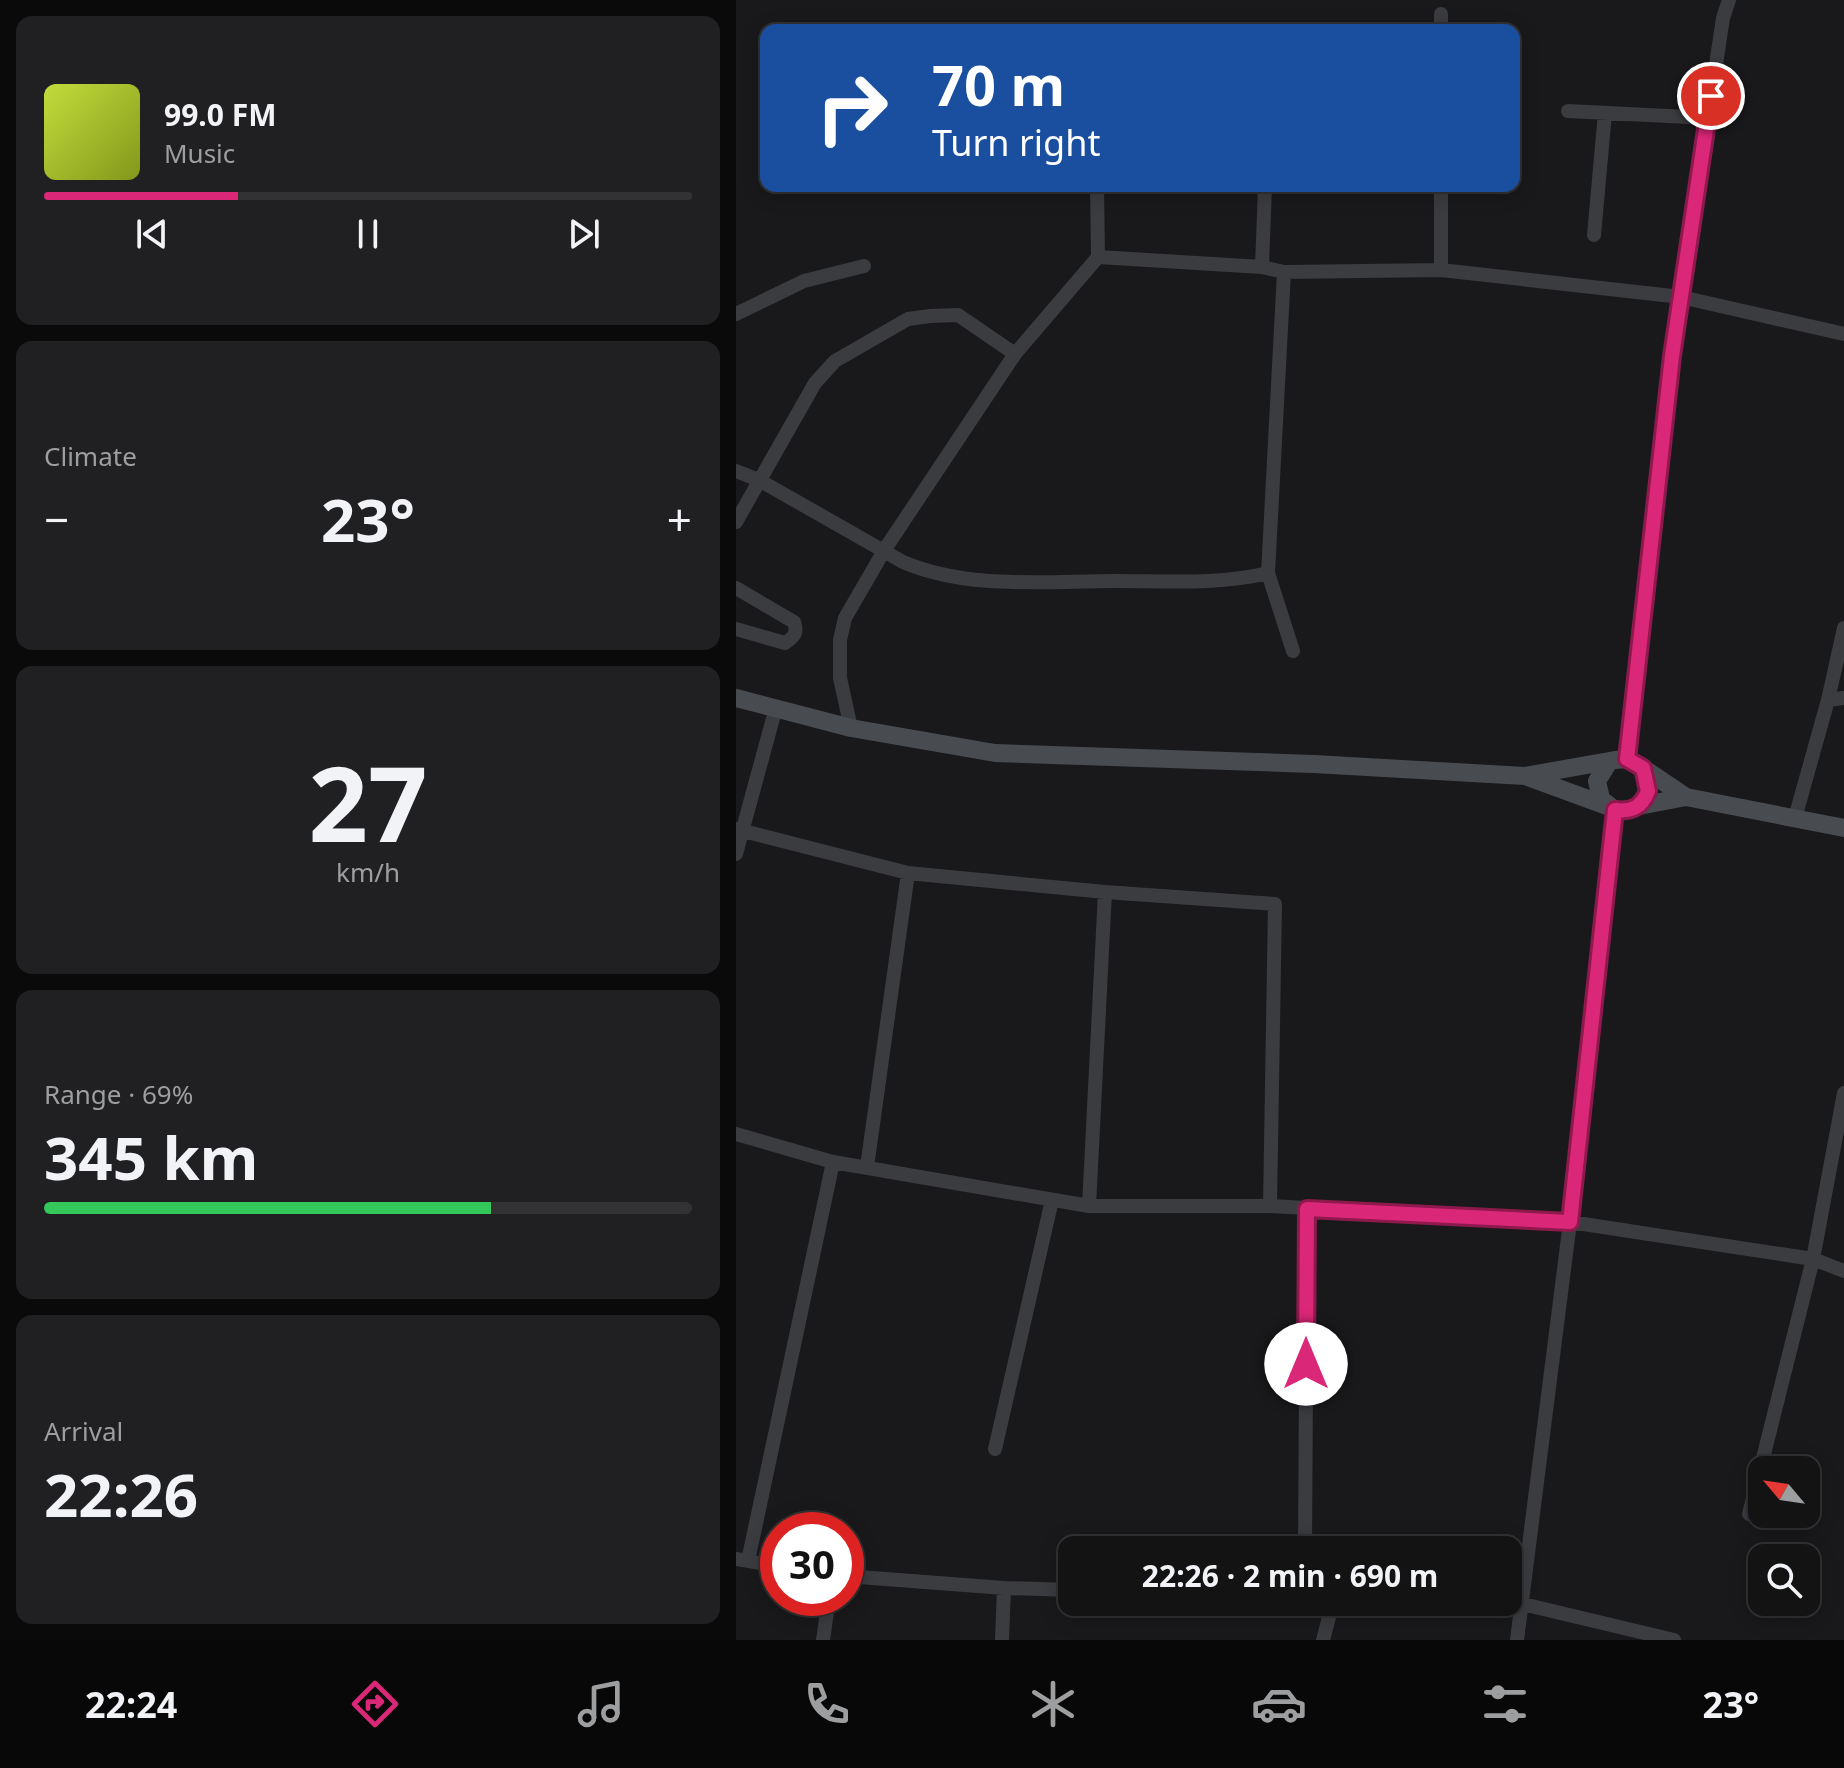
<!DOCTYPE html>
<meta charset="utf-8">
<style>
:root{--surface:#131314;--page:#202022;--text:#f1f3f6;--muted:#9d9ea0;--line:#323234;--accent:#db2777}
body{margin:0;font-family:"Noto Sans",sans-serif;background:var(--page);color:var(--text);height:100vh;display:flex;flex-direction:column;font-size:30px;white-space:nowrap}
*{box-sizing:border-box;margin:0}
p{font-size:26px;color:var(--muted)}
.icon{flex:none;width:44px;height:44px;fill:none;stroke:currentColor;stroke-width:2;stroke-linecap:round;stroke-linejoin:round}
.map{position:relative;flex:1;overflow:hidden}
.panel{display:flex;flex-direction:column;gap:16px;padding:16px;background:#0a0a0b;width:736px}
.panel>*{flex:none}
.hud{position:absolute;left:24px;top:24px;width:760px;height:168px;border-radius:16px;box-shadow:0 4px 20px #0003,0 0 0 2px var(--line);background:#1a4fa0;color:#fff;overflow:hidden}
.needle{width:52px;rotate:299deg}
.tools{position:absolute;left:1012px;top:1456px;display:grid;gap:16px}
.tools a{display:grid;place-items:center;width:72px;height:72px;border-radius:16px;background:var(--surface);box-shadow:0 4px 20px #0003,0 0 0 2px var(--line);font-size:40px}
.speed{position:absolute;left:24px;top:1512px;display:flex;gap:16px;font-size:40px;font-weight:700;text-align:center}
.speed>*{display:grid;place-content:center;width:104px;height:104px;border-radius:50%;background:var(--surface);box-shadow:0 4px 20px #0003,0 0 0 2px var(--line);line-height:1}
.speed .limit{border:12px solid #d22;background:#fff;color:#111}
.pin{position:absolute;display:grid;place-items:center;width:68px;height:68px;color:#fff;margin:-34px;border:4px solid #fff;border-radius:50%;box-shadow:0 2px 8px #0007}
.me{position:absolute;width:88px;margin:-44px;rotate:0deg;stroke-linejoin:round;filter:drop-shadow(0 0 6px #0008)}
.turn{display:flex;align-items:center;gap:28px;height:168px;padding:0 40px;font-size:36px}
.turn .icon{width:104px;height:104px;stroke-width:2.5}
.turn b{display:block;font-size:56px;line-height:68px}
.big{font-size:60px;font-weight:700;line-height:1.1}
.panel .tile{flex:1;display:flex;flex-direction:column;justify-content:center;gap:12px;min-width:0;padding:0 28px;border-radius:16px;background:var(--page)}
.panel .dial{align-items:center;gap:0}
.dial b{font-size:104px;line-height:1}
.song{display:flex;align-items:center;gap:24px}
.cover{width:96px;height:96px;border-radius:12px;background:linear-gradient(135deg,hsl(70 70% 55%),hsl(70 70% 35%))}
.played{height:8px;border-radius:4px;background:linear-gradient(90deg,var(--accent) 30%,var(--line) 30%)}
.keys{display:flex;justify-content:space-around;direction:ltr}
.heat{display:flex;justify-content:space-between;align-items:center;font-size:44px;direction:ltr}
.charge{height:12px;border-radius:6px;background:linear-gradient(90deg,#34c759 69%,var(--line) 0)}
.trip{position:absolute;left:322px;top:1536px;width:464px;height:80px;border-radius:16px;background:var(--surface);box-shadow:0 4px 20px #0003,0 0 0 2px var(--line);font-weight:700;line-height:80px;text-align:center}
.tab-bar{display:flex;height:128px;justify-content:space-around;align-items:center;background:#080808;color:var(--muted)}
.tab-bar .icon{width:56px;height:56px}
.tab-bar .current{color:var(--accent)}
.tab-bar b{font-size:36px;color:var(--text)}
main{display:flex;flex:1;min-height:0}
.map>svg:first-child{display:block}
</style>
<main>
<section class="panel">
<div class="tile">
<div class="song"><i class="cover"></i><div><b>99.0 FM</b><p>Music</p></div></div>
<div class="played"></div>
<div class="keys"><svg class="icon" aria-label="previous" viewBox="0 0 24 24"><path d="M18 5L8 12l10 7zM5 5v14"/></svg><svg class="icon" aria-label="pause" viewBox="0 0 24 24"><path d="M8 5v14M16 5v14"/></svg><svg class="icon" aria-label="next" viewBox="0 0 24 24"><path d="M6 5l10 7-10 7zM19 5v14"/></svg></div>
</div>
<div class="tile"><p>Climate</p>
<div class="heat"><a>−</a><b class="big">23°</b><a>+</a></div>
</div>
<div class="tile dial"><b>27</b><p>km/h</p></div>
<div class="tile"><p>Range · 69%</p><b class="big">345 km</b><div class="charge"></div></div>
<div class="tile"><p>Arrival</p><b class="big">22:26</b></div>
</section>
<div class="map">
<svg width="1108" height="1640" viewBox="0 0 1108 1640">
<rect width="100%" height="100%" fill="#19191b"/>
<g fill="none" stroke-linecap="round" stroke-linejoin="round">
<path stroke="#3a3c40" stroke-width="14" d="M705 14V30
M832 111 972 118
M705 186V270
M858 235 869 113
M362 257 526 267 548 272 705 270 945 297 1108 334
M526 267 529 186
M0 314 68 281 128 266
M0 471 23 480 167 562C233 590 309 581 379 581 430 581 483 585 532 573L548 272
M0 522 79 383 99 361 172 319 194 316 222 315 279 354
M532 573 557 651
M0 588 58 622C62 633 58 637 49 643L0 629
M1092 700 1108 628
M115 728 104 678V640L109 618 149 549 279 354 362 257 361 186
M891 759 936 356 987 18 993 0
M1059 818 1092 700 1108 698
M0 829 172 873 369 892 539 904 534 1206
M0 854 39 711
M0 1134 97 1162 353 1206H534L834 1222 1077 1259 1108 1271
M131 1167 172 873
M353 1206 369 892
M259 1449 316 1200
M1013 1514 1077 1259 1108 1093
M569 1550 571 1209
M0 1559 42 1566
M12 1561 97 1162
M110 1576 268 1588 336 1590
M760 1602 787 1604 938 1640
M87 1640 93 1598
M266 1640 268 1588
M587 1640 597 1602
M781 1640 834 1222 879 810"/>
<path stroke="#484b50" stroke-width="18" d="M0 698 115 728 259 753 578 764 789 776 879 760 891 759 907 768 912 791 903 806 888 811 879 810 865 799 861 781 873 762
M907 768 950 797
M792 777 871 806
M903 806 950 797 1108 828"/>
</g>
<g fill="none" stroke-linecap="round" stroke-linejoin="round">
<defs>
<path id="route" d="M570 1364 571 1209 834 1222 879 810C896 812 906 807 912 791L907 768 891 759 936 356 975 96"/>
</defs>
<use href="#route" stroke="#8e194d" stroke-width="20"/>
<use href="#route" stroke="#db2777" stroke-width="14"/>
</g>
</svg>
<div class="tools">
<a><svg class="needle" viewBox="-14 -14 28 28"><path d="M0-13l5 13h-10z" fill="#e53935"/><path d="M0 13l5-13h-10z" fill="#9d9ea0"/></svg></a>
<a><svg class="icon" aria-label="search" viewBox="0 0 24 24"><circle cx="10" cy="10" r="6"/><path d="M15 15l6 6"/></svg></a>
</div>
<div class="speed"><div class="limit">30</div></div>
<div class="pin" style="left:975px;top:96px;background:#d93025"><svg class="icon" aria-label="arrive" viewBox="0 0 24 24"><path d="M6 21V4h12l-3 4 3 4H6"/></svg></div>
<svg class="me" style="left:570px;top:1364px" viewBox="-20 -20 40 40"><circle r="19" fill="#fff"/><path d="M0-13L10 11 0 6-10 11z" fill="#db2777"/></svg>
<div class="trip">22:26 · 2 min · 690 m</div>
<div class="hud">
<div class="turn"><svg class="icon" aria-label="right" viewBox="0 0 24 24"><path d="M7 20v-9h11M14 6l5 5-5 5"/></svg><div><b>70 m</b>Turn right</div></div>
</div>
</div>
</main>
<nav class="tab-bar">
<b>22:24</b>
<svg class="icon current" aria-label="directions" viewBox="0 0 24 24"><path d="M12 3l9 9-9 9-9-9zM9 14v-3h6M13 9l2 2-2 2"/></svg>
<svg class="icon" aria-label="music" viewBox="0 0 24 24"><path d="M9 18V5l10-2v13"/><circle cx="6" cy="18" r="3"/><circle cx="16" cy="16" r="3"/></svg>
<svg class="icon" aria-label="phone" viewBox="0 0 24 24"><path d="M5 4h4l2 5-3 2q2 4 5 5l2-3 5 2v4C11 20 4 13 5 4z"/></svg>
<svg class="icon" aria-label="climate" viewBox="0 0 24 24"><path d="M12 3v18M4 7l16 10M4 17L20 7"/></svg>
<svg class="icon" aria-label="car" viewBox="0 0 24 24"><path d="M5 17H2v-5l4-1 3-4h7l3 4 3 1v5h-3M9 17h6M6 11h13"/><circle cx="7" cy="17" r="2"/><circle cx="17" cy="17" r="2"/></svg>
<svg class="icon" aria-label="filters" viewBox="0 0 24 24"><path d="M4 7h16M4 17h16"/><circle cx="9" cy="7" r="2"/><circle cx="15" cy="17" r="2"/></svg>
<b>23°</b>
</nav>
